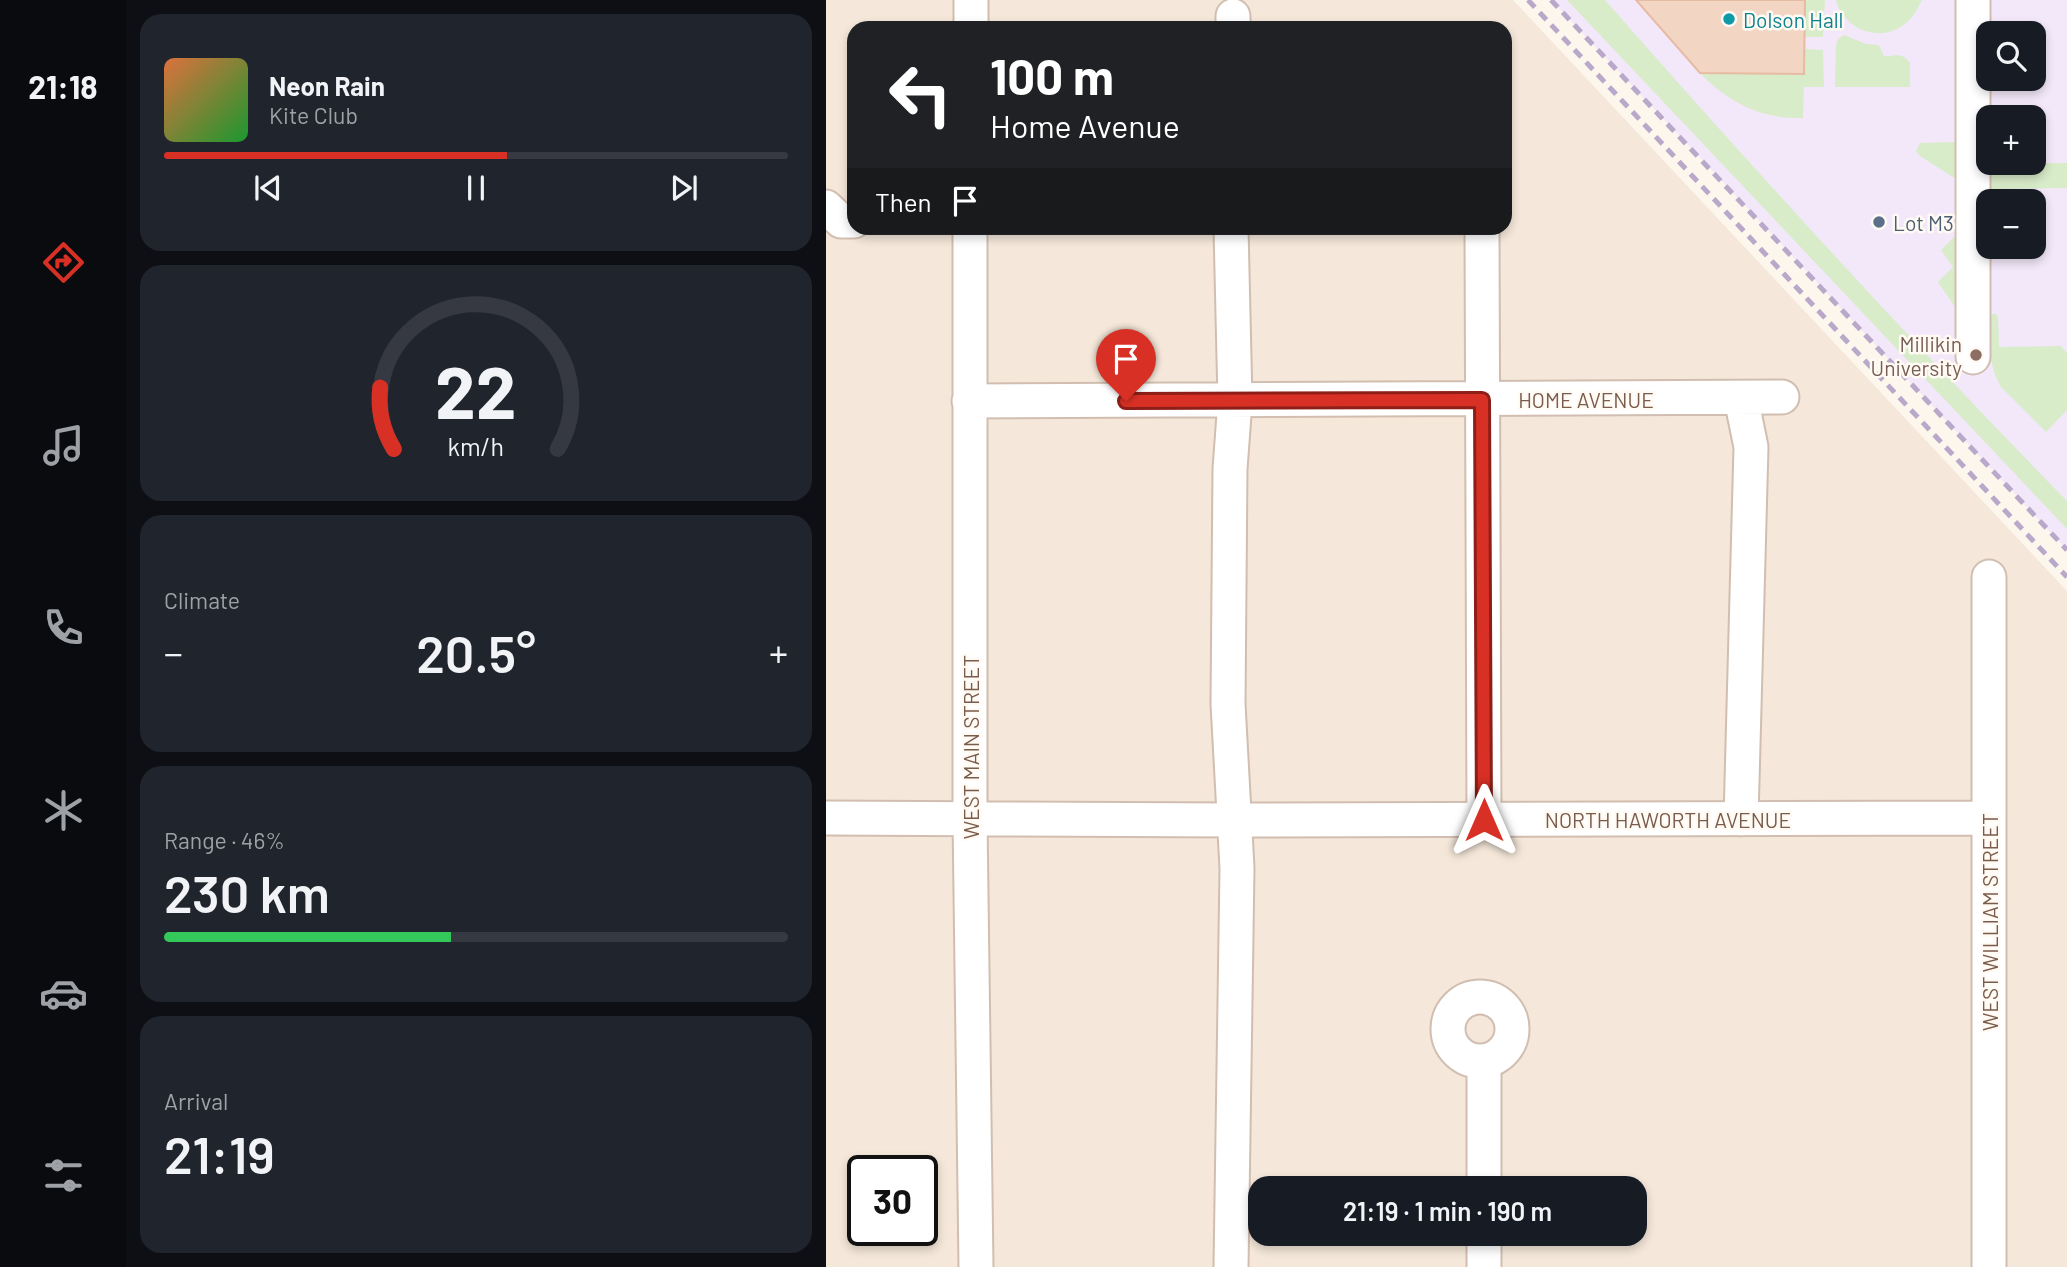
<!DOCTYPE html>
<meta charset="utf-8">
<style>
:root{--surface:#171b24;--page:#20242c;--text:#f1f3f6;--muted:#9ea1a6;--line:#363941;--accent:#d93025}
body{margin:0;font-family:Barlow,sans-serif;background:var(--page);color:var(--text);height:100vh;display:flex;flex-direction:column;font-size:26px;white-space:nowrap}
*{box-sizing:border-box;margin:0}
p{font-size:23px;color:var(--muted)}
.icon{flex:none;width:38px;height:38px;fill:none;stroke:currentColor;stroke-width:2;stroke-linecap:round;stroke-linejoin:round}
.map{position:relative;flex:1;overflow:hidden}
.sheet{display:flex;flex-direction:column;gap:14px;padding:14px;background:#0d0f14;width:700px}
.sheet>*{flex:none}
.guide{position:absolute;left:21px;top:21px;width:665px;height:214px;border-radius:21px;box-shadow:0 4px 10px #0003;background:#202124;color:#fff;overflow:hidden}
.controls{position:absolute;left:1150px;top:21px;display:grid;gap:14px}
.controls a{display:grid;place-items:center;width:70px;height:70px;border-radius:14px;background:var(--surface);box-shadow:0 4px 10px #0003;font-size:35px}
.speed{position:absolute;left:21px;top:1155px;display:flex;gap:14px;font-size:35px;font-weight:700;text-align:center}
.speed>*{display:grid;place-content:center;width:91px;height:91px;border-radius:50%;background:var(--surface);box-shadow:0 4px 10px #0003;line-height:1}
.speed .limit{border:4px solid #111;border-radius:10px;background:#fff;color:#111}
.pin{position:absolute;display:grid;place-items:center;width:60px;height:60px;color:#fff;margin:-72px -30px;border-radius:50% 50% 50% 0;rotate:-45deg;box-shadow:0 0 7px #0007}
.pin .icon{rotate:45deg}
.me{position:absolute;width:77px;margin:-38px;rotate:0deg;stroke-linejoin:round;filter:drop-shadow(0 0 5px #0008)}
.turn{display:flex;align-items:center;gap:24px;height:147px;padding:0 28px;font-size:32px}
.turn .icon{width:91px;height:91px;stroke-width:2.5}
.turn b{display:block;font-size:49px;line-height:60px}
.then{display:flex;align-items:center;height:66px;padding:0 28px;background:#0003;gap:14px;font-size:26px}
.big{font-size:52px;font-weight:600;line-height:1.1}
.sheet .tile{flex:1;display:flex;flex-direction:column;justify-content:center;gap:10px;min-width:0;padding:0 24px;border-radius:21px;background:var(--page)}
.sheet .dial{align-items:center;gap:0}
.dial svg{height:182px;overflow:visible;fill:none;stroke:var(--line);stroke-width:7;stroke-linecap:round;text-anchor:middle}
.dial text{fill:var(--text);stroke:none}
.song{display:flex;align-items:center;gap:21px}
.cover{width:84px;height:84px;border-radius:10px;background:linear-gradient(135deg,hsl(20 70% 55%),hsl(130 70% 35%))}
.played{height:7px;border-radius:4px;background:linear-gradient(90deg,var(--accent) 55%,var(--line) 55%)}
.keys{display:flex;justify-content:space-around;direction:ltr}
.heat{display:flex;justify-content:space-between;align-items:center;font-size:38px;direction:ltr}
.charge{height:10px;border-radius:5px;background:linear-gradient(90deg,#34c759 46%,var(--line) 0)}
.trip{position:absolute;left:422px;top:1176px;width:399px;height:70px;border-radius:21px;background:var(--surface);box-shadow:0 4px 10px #0003;font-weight:600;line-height:70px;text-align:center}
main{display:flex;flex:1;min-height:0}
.tabs{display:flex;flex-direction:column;width:126px;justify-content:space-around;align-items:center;background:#090b0e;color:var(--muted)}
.tabs .icon{width:49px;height:49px}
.tabs .on{color:var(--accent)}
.tabs b{font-size:32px;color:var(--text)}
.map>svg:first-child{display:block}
</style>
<main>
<nav class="tabs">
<b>21:18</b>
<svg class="icon on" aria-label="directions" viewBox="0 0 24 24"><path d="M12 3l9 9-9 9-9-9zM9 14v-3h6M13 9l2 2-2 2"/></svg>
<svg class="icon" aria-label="music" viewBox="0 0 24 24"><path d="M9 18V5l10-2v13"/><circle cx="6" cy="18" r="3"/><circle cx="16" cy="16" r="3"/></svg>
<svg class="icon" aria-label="phone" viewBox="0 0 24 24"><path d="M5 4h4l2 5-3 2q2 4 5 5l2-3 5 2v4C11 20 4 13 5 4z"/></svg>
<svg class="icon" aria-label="climate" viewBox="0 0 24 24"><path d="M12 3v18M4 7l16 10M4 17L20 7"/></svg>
<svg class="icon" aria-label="car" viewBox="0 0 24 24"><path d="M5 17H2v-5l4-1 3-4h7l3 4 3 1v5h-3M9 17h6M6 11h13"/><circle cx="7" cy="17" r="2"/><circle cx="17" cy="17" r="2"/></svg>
<svg class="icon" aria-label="filters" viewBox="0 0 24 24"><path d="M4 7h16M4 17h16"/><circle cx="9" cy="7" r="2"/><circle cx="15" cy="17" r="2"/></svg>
</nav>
<section class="sheet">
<div class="tile">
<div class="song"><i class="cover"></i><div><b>Neon Rain</b><p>Kite Club</p></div></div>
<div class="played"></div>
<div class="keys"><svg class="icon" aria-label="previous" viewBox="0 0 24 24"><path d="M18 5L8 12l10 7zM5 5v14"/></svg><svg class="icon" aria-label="pause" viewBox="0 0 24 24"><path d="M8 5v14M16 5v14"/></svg><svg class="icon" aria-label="next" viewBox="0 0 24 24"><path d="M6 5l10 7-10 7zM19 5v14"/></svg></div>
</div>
<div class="tile dial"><svg viewBox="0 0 100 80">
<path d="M14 69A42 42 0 1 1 86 69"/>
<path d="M14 69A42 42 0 0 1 8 42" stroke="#d93025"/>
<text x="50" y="56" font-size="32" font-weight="700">22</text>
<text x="50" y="72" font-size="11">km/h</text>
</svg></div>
<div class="tile"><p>Climate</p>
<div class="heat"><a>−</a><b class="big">20.5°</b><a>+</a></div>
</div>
<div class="tile"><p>Range · 46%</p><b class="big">230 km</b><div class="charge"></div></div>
<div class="tile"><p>Arrival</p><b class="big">21:19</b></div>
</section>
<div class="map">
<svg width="1241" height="1267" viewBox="0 0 1241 1267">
<rect width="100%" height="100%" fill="#fdf6ec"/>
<path fill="#f5e8da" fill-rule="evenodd" d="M0 0H143V28H28V228H140V1267H0ZM37 1171H96V1230H37Z
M155 0H687L1241 591V1267H159L154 228H679V28H155ZM434 1188H808V1234H434Z"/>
<path fill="#f3e8fa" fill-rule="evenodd" d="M725 0H1241V550L895 180ZM1162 33H1208V79H1162ZM1162 117H1208V163H1162ZM1162 201H1208V247H1162Z"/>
<path fill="#d8ecc9" d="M741 0H779C929 171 1082 338 1241 501V529Z
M979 0H999L997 37H979Z
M1010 0H1096C1091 10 1086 20 1076 26 1051 43 1017 28 1010 0Z
M1018 35 1040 44 1053 45 1058 56C1069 57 1075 51 1084 63V87H1009L1010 45 1012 39Z
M979 49 997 50 998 87H978L977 118C935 119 903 103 874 73L978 74Z
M1130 142V179L1094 156 1090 151 1094 143Z
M1163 163H1241V188L1173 189V201H1163Z
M1129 236V307L1112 282 1127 267 1115 250Z
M1166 314H1170L1172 318 1173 347 1235 346 1241 353V410L1220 432 1175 387C1162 365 1163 343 1163 318Z"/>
<path fill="#f3d5c3" stroke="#e6bba3" stroke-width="2" d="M810 0H979L978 74 874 73Z"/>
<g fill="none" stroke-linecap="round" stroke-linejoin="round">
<defs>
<path id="minor" d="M1147 0V357
M145 28V0
M407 28V16
M0 207 15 221H28
M144 228V819L150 1267
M405 228 409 401 404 469 402 704 411 868 405 1267
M656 228 658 820
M143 401 956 397
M1163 577V1267
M0 818 409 820 1162 818
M915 819 925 447 915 398
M622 1029a32 32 0 1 1 64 0a32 32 0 1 1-64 0Z
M658 1061V1188
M658 1234V1267"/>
</defs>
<use href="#minor" stroke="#d1beb0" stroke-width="37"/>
<use href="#minor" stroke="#fff" stroke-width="33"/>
<path stroke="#b9a8c9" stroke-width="5" stroke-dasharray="10 7" stroke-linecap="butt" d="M702 0 1241 577
M725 0 1241 550"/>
</g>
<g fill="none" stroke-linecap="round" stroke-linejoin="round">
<defs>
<path id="route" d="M300 401 656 400 658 820"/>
</defs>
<use href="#route" stroke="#8d1f18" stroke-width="18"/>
<use href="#route" stroke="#d93025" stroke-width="12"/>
</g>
<circle fill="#0f9aa8" stroke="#fffaf3" stroke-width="2.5" cx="903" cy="19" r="7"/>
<circle fill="#5c6f8a" stroke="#fffaf3" stroke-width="2.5" cx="1053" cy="222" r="7"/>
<circle fill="#8d6e63" stroke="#fffaf3" stroke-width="2.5" cx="1150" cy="355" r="7"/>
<g text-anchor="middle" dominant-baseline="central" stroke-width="5" stroke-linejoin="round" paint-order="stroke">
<g font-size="21" fill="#0d838f" stroke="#fffaf3" text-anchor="start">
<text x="917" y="19">Dolson Hall</text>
</g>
<g font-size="21" fill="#4e5e75" stroke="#fffaf3" text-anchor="start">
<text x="1067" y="222">Lot M3</text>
</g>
<g font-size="21" fill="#785e54" stroke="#fffaf3" text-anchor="end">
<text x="1136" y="343">Millikin<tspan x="1136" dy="24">University</tspan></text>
</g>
<g font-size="21" fill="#7a5c4d" stroke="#fffaf3">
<text x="760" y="399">HOME AVENUE</text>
<text transform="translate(144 747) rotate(-90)">WEST MAIN STREET</text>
<text x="842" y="819">NORTH HAWORTH AVENUE</text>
<text transform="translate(1163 922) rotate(-90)">WEST WILLIAM STREET</text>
</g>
</g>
</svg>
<div class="controls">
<a><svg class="icon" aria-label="search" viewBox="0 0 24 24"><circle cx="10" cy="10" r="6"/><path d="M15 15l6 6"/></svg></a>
<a>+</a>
<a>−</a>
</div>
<div class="speed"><div class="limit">30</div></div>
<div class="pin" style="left:300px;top:401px;background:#d93025"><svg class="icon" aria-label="arrive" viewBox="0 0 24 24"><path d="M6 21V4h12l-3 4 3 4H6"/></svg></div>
<svg class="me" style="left:658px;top:820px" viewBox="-20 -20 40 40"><path d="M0-17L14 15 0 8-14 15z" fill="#d93025" stroke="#fff" stroke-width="4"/></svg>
<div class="trip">21:19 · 1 min · 190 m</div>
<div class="guide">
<div class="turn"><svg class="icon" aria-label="left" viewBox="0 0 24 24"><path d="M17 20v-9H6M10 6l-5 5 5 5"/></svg><div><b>100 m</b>Home Avenue</div></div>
<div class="then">Then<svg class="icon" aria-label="arrive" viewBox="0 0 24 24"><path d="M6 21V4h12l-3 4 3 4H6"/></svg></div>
</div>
</div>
</main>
